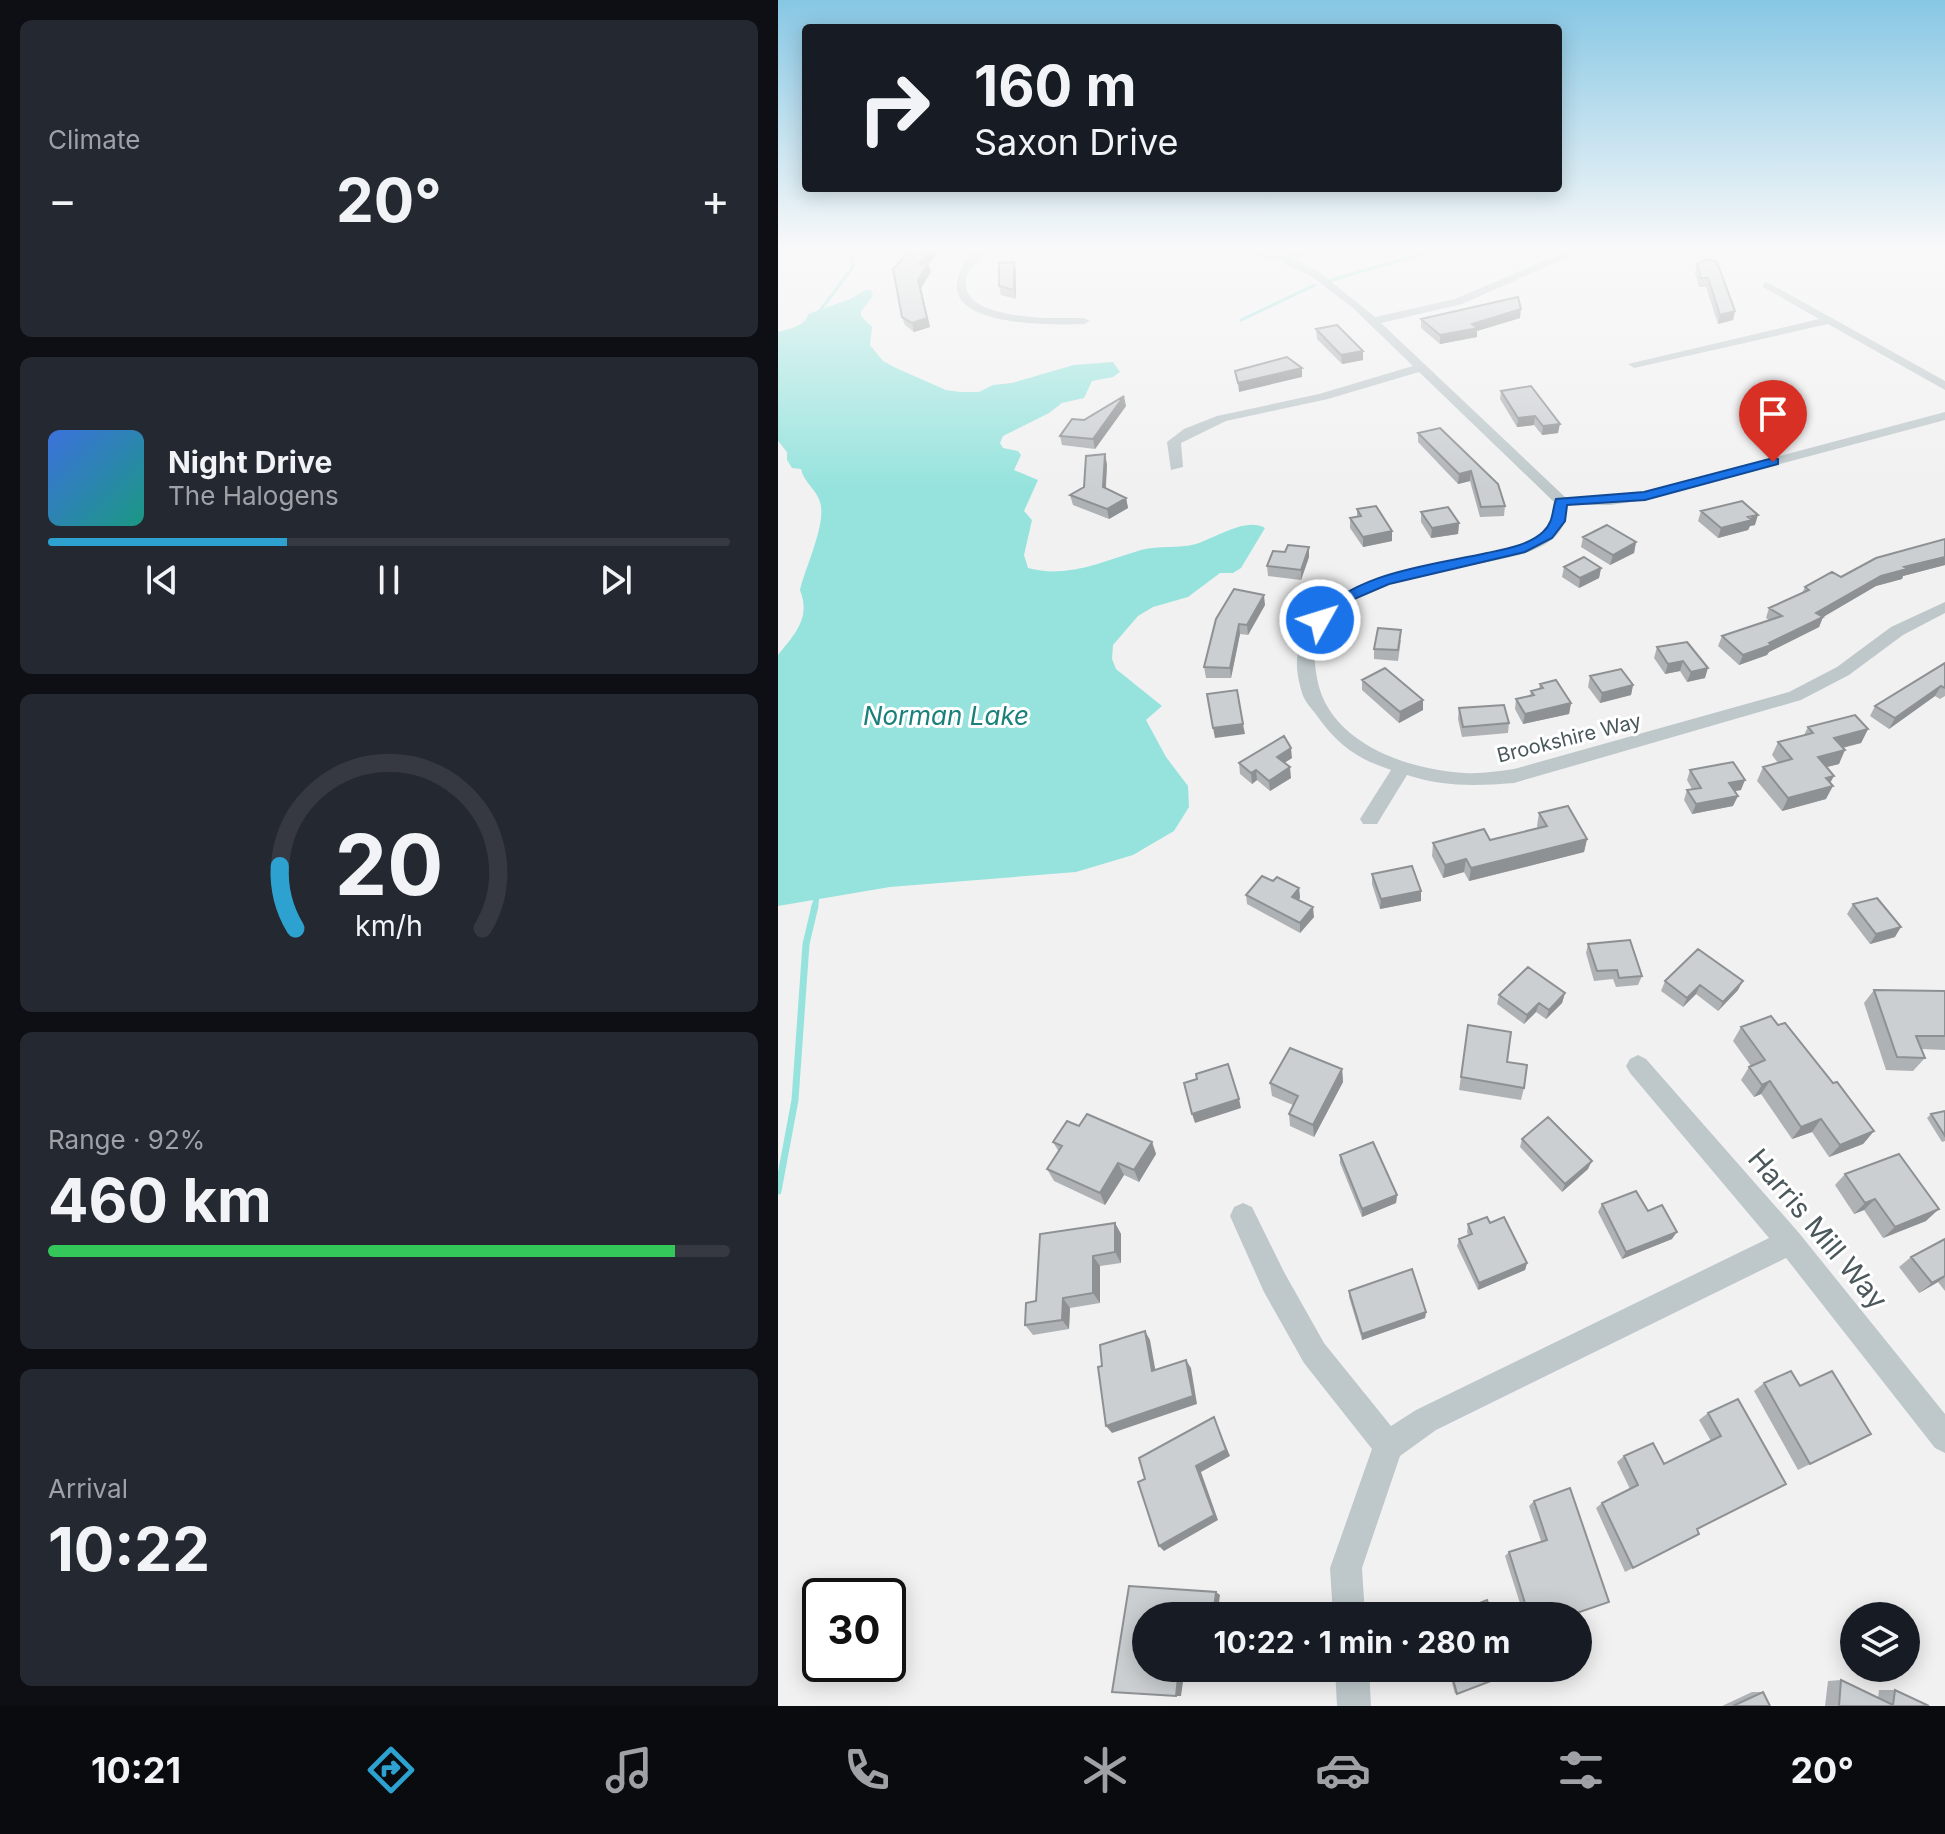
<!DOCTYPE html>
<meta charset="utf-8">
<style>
:root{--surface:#171b24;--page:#242831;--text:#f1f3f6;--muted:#9ea1a6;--line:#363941;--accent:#2da2d0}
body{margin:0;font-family:Inter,sans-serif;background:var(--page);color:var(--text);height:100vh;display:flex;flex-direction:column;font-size:30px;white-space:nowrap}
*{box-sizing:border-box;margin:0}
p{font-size:26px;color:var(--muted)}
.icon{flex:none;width:44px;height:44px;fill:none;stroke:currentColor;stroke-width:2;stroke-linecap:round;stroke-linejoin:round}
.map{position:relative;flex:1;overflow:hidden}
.details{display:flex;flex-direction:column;gap:20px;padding:20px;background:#0d0f14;width:778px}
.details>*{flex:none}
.banner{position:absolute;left:24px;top:24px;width:760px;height:168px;border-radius:8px;box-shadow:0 4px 20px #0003;background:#171b24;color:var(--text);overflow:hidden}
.tools{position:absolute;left:1062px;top:1602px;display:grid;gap:16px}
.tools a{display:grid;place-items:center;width:80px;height:80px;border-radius:50%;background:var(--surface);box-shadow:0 4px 20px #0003;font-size:40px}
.speed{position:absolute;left:24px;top:1578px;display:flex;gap:16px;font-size:40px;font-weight:700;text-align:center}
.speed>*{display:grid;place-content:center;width:104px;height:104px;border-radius:50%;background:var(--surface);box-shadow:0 4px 20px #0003;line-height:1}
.speed .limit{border:4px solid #111;border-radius:12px;background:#fff;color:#111}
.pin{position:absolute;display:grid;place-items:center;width:68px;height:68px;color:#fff;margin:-82px -34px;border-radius:50% 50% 50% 0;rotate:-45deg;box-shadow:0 0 8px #0007}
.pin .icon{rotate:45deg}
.me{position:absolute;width:88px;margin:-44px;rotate:51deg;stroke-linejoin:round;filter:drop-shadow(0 0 6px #0008)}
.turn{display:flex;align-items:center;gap:28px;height:168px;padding:0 40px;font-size:36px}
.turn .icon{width:104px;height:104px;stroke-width:2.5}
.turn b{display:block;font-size:56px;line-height:68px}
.big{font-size:60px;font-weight:700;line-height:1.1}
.details .widget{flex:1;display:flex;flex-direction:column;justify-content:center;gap:12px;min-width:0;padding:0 28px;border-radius:12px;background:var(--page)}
.details .dial{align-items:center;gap:0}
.dial svg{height:208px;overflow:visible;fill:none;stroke:var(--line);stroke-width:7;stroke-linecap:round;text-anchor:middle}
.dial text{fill:var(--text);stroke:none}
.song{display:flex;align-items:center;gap:24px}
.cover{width:96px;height:96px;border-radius:12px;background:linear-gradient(135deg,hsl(220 70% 55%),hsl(170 70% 35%))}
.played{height:8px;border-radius:4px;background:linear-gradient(90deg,var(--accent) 35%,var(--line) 35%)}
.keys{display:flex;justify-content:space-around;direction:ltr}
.heat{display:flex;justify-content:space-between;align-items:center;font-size:44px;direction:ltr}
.charge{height:12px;border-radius:6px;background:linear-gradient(90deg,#34c759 92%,var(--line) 0)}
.trip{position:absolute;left:354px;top:1602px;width:460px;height:80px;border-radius:40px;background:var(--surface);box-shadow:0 4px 20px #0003;font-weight:700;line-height:80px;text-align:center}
.menu{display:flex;height:128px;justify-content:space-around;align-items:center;background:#090b0e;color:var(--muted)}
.menu .icon{width:56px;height:56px}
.menu .active{color:var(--accent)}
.menu b{font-size:36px;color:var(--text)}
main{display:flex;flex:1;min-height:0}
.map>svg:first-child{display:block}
</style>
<main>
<section class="details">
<div class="widget"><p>Climate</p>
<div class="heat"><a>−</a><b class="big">20°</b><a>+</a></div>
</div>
<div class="widget">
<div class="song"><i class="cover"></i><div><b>Night Drive</b><p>The Halogens</p></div></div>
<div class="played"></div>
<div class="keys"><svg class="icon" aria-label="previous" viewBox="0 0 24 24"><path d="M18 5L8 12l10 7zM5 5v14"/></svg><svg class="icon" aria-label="pause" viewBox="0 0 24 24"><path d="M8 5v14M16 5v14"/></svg><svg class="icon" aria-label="next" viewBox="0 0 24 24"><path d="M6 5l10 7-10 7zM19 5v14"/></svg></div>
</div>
<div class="widget dial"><svg viewBox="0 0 100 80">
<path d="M14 69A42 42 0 1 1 86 69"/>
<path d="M14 69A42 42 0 0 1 8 45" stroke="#2da2d0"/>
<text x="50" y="56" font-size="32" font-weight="700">20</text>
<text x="50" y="72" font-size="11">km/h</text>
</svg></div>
<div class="widget"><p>Range · 92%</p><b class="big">460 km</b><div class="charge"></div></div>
<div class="widget"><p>Arrival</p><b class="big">10:22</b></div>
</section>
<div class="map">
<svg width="1167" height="1706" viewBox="0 0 1167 1706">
<rect width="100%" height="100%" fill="#f2f1f1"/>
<path fill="#96e3dd" d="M88 290H93L95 296 83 311V316L94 327 92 345 105 361 118 368 168 390 182 392H201L215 385 234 383 296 365 335 362 342 372 335 377 314 381 306 398 284 403 271 413 225 436 222 443 225 448 240 451 243 455 236 470 260 480 246 511 254 520 246 555 250 568C290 579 325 561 363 550 381 545 400 549 418 544 438 538 468 517 487 528L463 568 455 573H442L410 597 375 607 360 616 335 645 334 659 338 669 384 706 368 720 388 757 410 786 411 807 396 831 355 855 298 872 112 887 0 906V655C17 634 33 618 22 590 27 568 49 523 42 502 38 489 25 481 23 469L14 468 9 460V452L0 441V332C11 329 28 326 30 314L72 299Z"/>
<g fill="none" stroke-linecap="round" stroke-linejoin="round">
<path stroke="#96e3dd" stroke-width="3" d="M551 281 659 249
M41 312 75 267 74 249
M463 320 537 285"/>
<path stroke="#96e3dd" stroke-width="6" d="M36 908 38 901"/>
<path stroke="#96e3dd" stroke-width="7" d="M0 1191 17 1100 28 944 37 906"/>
<path fill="#bec8cb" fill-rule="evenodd" d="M198 249H209C202 258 190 268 188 280 182 322 280 318 306 318L312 321 306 324C260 326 130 325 198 249Z
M453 249C470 249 490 257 506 255 517 253 526 249 538 249L513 259 541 272 597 317 677 299 794 249H808L684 304 603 323 787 497H832L866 492 1167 412V420L867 500 832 505H790C789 518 786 528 776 538 760 551 739 556 719 560 665 572 589 577 550 622 535 639 535 657 539 678 550 743 630 770 687 773 703 774 720 771 736 769L1011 692 1059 667 1113 627 1167 602V613L1125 635 1071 675 1023 700 736 783C698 786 665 787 629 775L599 824H585L582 819 613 770C577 758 559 744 537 713 532 707 526 700 524 693 516 665 517 653 530 628 569 550 754 571 774 520 776 515 775 507 776 502L641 372 550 399 448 421 403 443 405 467 393 470 389 442 406 429 439 416 541 394 635 366 575 308 533 276 501 261Z
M989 282 1167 381V390L1050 324 856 368 850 364 1041 319 985 287V283Z
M860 1055 868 1059 1021 1233 1167 1414V1453L1157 1448 1008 1258 658 1430 622 1456 584 1568 587 1616H555L552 1568 594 1449 526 1363 486 1292 456 1225 452 1216 456 1207 465 1203 474 1207 506 1272 546 1343 613 1426 638 1410 991 1238 852 1073 848 1066 852 1059Z
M557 1668H591L593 1706H559Z"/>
</g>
<path fill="#afb2b5" d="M133 249H163L150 264 153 272 143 288 152 327 136 332 127 325 124 317Z
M919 264 957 311 955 320 940 324 928 287H921L917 273Z
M238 270V299L223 295 221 286Z
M742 318 699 331V337L662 344 643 328V319Z
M538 329 585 360 564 364 539 339Z
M723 391 780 433 764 435 756 425 739 427 722 399Z
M348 406 317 449 284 445 282 436Z
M662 428 727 506 726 516 702 517 692 481 680 484 640 442V433Z
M329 464 328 488 348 498 350 508 331 519 295 505 292 495 306 487Z
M579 509 614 531V541L585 547 572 528V518L579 517Z
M923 511 977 525 972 526 970 530 940 538 920 521Z
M643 512 681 523 680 534 653 538 643 522Z
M805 537 858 542 856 553 832 565 803 547Z
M1167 539V565L1125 576 1124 579 1098 586 1045 617 1041 627 991 652 989 655 961 665 940 646 944 636 991 620 988 618 991 608 1024 593 1027 587 1063 577Z
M507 552 531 557 523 580 490 576 489 566Z
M786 567 823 568 821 578 801 588 784 577Z
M487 605 470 635 462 634 453 678H428L426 667 438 619Z
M623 640 620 661 596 659V649Z
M909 642 927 678 909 682 902 671 887 674 876 658 879 647Z
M1167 663V696L1162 699 1157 696 1111 729 1092 716 1097 706Z
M812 676 855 685 853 695 822 703 810 687Z
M584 680 645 700V710L621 723 584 690Z
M762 684 793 703 791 714 745 724 737 709 738 699 752 696 753 691 761 689Z
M681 708 731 723 730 733 684 737 680 719Z
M1030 727 1090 729 1083 743 1065 748 1061 764 1048 767V799L1004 811 979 781 985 767 1000 763 994 755 1000 742 1026 735Z
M514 758 506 763 513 778 492 791 479 780 474 784 462 774 461 763Z
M912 770 963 790 956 791 955 806 914 814 906 800 909 790 914 789 909 780Z
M761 813 809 839 806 852 691 881 686 872 665 878 654 856 655 843 712 840 760 829 759 826Z
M594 874 643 901 602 909 594 884Z
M495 881 521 888 522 898 521 900 536 917 522 933 469 904 468 895Z
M1075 904 1117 937 1092 944 1069 914Z
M810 944 864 976 860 985 838 987 835 979 816 981 808 953Z
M887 981 960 990 940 1011 918 994 905 1007 883 991Z
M1096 990 1167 991V1050L1143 1049 1147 1058 1135 1071 1108 1070 1086 1003Z
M787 993 784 1003 768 1019 758 1012 746 1024 719 1004 721 995Z
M690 1025 729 1062 746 1088 743 1100 681 1090Z
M1000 1025 1055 1083 1096 1131 1085 1144 1051 1157 1034 1132 1014 1139 983 1094 976 1097 963 1080 971 1067 973 1066 955 1041 963 1027Z
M564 1069 565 1082 536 1137 512 1126 511 1114 515 1105 494 1096 492 1083Z
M1167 1111V1141L1164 1142 1149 1118 1153 1114Z
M301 1126 374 1142 378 1154 361 1182 346 1175 327 1205 276 1181 269 1169 281 1152 275 1142Z
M744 1139 810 1169 784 1192 742 1147Z
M562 1155 619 1195 618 1203 584 1217 562 1163Z
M1067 1174 1148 1221 1105 1238 1086 1210 1076 1214 1057 1185Z
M824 1204 870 1211 894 1239 844 1259 820 1212Z
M337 1223 343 1234V1263L322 1266V1303L292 1308 291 1329 255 1335 247 1325 258 1301Z
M712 1223 749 1263 747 1270 700 1290 679 1246 681 1239 690 1235 689 1232 690 1224Z
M1167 1239V1291L1160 1282 1141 1293 1121 1267 1133 1257Z
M571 1291 648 1312 647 1318 584 1340 571 1297Z
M986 1383 1022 1386 1093 1434 1020 1470 976 1391Z
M960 1399 919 1529 921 1534 847 1572 818 1508 824 1503 852 1489 839 1462 846 1456 886 1464 933 1441 921 1420 930 1413Z
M792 1488 791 1616H766V1614L761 1616H746L727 1556 731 1552 763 1541 751 1506 756 1501Z
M670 1668H730L677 1694Z
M1063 1680 1100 1698 1101 1690H1117L1151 1706H1047L1050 1681Z
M974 1692H985L992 1706H944Z"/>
<path fill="#8e9193" d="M154 249H163L143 272 141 264Z
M236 262 238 270V299L236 290Z
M150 264 153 272 143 288 152 327 136 332 134 323 140 280Z
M743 309 742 318 699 331V337L662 344V335L694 324Z
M957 311 955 320 940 324 942 315Z
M585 351V360L564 364 563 355Z
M524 368V377L461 392 460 383Z
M346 396 348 406 317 449 315 439Z
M757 416 756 425 739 427 740 418Z
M782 424 780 433 764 435 765 426Z
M327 454 329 464 327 497 325 487Z
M693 471 692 481 680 484 681 474Z
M348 498 350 508 331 519 329 509Z
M980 515 977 525 972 526 970 530 940 538 943 528Z
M681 523 680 534 653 538 654 528Z
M614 531V541L585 547V537Z
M858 542 856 553 832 565 835 555Z
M531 547V557L523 580V570Z
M1167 557V565L1125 576 1124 579 1098 586 1040 620 1045 617 1041 627 991 652 989 655 961 665 965 655 991 643 1038 613 1103 576 1126 567Z
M823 568 821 578 801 588 802 578Z
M486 595 487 605 470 635 469 625Z
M461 624 462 634 453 678 452 668Z
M905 661 902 671 887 674 890 664Z
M930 668 927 678 909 682 913 672Z
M855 685 853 695 822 703 824 693Z
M1163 686 1157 696 1111 729 1117 718Z
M645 700V710L621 723 622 712Z
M793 703 791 714 745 724 747 714Z
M465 724 467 734 437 738 435 728Z
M1090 729 1083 743 1050 751 1056 738Z
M513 748 514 758 500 767 499 757Z
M1067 750 1061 764 1033 771 1040 757Z
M512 767 513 778 492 791 491 781Z
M478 770 479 780 474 784 473 773Z
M1056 776 1050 787 1055 786 1048 799 1004 811 1010 798 1048 778Z
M967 780 963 790 947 793 951 783Z
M960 796 955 806 914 814 918 804Z
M809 839 806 852 691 881 693 868Z
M688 859 686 872 665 878 667 865Z
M521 888 522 898 515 906 514 897Z
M643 891V901L602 909 603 899Z
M535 907 536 917 522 933V923Z
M1123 927 1117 937 1092 944 1098 934Z
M965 981 960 990 940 1011 945 1002Z
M922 985 918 994 905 1007 909 998Z
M787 993 784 1003 768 1019 771 1010Z
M761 1003 758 1012 746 1024 749 1015Z
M564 1069 565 1082 536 1137 535 1125Z
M992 1081 983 1094 976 1097 984 1085Z
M461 1099 463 1108 417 1123 414 1114Z
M1043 1119 1034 1132 1014 1139 1023 1127Z
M1096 1131 1085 1144 1051 1157 1062 1145Z
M374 1142 378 1154 361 1182 356 1170Z
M814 1161 810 1169 784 1192 787 1184Z
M340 1163 346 1175 327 1205 322 1193Z
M619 1195 618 1203 584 1217V1209Z
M1097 1199 1086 1210 1076 1214 1087 1203Z
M1161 1209 1148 1221 1105 1238 1117 1227Z
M337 1223 343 1234V1263L337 1252Z
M899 1232 894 1239 844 1259 848 1252Z
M315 1256 322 1266V1303L315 1293Z
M749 1263 747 1270 700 1290 701 1283Z
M1167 1276 1160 1282 1141 1293 1154 1283Z
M285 1298 292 1308 291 1329 284 1320Z
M648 1312 647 1318 584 1340V1334Z
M367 1331 372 1340 379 1379 374 1371Z
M408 1360 413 1368 419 1404 334 1433 328 1426Z
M436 1417 452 1456 423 1472 440 1520 386 1551 381 1546 418 1466Z
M438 1592 442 1595 439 1616H435Z
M401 1668H407L403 1696H398Z"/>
<path fill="#cbcfd2" stroke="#8e9193" stroke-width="2" d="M133 249H154L141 264H150L140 280 149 318 134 323 124 317 115 269Z
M929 259 939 262 957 311 942 315 930 278H923L919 264Z
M236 262V290L221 286V263Z
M740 297 743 309 694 324 700 328 662 335 643 319Z
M559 325 585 351 563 355 538 329Z
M509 357 524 368 460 383 457 371Z
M753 386 782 424 765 426 757 416 740 418 723 391Z
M346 396 315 439 282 436 294 419 306 420Z
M662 428 720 484 727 506 703 507 693 471 681 474 640 433Z
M327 454 325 487 348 498 329 509 292 495 306 487 308 456Z
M964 501 980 515 970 517 974 520 943 528 923 511Z
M598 506 614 531 585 537 572 518 583 516 579 509Z
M670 507 681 523 654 528 643 512Z
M829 525 858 542 835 555 805 537Z
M1167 539V557L1126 567 1129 569 1103 576 1038 613 1045 617 991 643 993 645 965 655 944 636 1004 616 991 608 1031 590 1027 587 1054 572 1063 577 1098 558Z
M510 545 531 547 523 570 489 566 495 551 507 552Z
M806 557 823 568 802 578 786 567Z
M456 589 486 595 469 625 461 624 452 668 426 667 438 619Z
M600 628 623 630 620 650 596 649Z
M909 642 930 668 913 672 905 661 890 664 879 647Z
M1167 663V688L1163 686 1117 718 1097 706Z
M607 668 645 700 622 712 584 680Z
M843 669 855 685 824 693 812 676Z
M778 680 793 703 747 714 738 699 756 695 753 691 765 688 762 684Z
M459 690 465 724 435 728 429 694Z
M726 705 731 723 685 727 681 708Z
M1077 715 1090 729 1056 738 1067 750 1040 757 1056 776 1048 778 1055 786 1010 798 985 767 1014 759 1000 742 1035 733 1030 727Z
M506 736 513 748 499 757 512 767 491 781 478 770 473 773 461 763Z
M955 762 967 780 951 783 960 796 918 804 909 790 923 788 912 770Z
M790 806 809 839 693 868 688 859 667 865 655 843 706 829 712 840 769 826 761 813Z
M634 866 643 891 603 899 594 874Z
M484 876 495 881 499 877 521 888 514 897 535 907 522 923 468 895Z
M1099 898 1123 927 1098 934 1075 904Z
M852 940 864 976 841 978 839 970 819 971 810 944Z
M920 949 965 981 945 1002 922 985 909 998 887 981Z
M750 967 787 993 771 1010 761 1003 749 1015 721 995Z
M1096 990 1167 991V1036H1138L1147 1058 1119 1057Z
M993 1016 1000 1025 1007 1023 1055 1083 1059 1082 1096 1131 1062 1145 1043 1119 1023 1127 992 1081 984 1085 971 1067 987 1060 963 1027Z
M690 1025 733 1032 729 1062 749 1065 746 1088 683 1077Z
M512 1048 564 1069 535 1125 511 1114 520 1096 492 1083Z
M450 1064 461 1099 414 1114 406 1083 419 1079 418 1074Z
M1167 1111V1136L1153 1114Z
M309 1114 374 1142 356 1170 340 1163 322 1193 269 1169 284 1146 275 1142 289 1121 301 1126Z
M770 1117 814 1161 787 1184 744 1139Z
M595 1142 619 1195 584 1209 562 1155Z
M1121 1154 1161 1209 1117 1227 1097 1199 1087 1203 1067 1174Z
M858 1191 870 1211 884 1205 899 1232 848 1252 824 1204Z
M709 1217 712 1223 726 1217 749 1263 701 1283 681 1239 694 1234 690 1224Z
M337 1223V1252L315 1256V1293L285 1298 284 1320 247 1325 248 1303 258 1301 262 1234Z
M1167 1239V1276L1154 1283 1133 1257Z
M634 1269 648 1312 584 1334 571 1291Z
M367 1331 374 1371 408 1360 415 1396 328 1426 320 1367 324 1366 322 1345Z
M1013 1371 1022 1386 1054 1371 1093 1434 1032 1464 986 1383Z
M960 1399 1008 1484 919 1529 921 1534 855 1568 824 1503 860 1485 846 1456 875 1443 886 1464 943 1436 930 1413Z
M436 1417 448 1450 418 1466 436 1515 381 1546 360 1482 367 1479 361 1458Z
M792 1488 831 1602 790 1616H772L771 1612 759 1616H751L731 1552 769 1540 756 1501Z
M351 1586 438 1592 435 1616H368V1668H401L398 1696 334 1692Z
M709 1600 714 1616H668Z
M672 1668H730L731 1674 679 1694Z
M1063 1680 1115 1705 1117 1690 1151 1706H1061Z
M985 1692 992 1706H955Z"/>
<linearGradient id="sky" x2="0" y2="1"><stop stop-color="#87c7e4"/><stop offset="0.51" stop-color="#f9f9f9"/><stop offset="1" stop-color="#f9f9f9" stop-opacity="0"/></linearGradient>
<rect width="1167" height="488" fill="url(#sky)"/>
<path fill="#1a73e8" stroke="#114b97" stroke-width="2" d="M995 458 1000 459V464L867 500 789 505 787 521 774 538 747 552 611 584 576 599 547 623H537L535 620C576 572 650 566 709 553 728 549 751 545 765 532 776 522 774 510 778 499L866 492Z"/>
<g text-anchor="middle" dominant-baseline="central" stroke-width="6" stroke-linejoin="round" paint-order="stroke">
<g font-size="20" fill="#4a585c" stroke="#fff">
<text transform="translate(791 738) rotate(-14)">Brookshire Way</text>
</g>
<g font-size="26" font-style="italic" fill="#1a817a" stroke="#fff">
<text x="168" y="715">Norman Lake</text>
</g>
<g font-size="28" fill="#4a585c" stroke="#fff">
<text transform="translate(1040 1229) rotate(50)">Harris Mill Way</text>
</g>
</g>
</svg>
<div class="tools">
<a><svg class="icon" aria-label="layers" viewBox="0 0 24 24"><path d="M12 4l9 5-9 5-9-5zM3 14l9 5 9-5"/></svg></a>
</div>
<div class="speed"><div class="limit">30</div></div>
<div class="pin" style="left:995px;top:462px;background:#d93025"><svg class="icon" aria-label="arrive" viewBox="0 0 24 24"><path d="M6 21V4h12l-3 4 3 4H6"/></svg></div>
<svg class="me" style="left:542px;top:620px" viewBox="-20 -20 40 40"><circle r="17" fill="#1a73e8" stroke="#fff" stroke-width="3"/><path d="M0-11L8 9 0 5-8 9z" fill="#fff"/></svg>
<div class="trip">10:22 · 1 min · 280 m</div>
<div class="banner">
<div class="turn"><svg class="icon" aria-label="right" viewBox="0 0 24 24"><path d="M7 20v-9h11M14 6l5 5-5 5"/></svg><div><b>160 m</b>Saxon Drive</div></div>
</div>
</div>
</main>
<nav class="menu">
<b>10:21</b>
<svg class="icon active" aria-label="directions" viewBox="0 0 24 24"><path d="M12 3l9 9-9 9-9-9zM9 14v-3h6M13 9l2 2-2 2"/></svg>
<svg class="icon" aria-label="music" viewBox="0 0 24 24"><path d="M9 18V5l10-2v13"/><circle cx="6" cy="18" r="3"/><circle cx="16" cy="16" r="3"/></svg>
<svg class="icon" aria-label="phone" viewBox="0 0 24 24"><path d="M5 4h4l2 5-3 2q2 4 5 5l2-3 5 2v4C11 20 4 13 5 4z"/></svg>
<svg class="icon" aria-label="climate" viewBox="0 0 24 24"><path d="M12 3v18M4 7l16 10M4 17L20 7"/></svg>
<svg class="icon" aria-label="car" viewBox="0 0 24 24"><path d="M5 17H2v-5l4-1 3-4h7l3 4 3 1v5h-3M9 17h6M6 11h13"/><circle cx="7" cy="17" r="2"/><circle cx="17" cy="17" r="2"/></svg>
<svg class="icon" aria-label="filters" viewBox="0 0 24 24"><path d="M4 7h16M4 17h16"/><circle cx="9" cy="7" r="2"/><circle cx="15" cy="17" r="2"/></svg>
<b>20°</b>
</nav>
